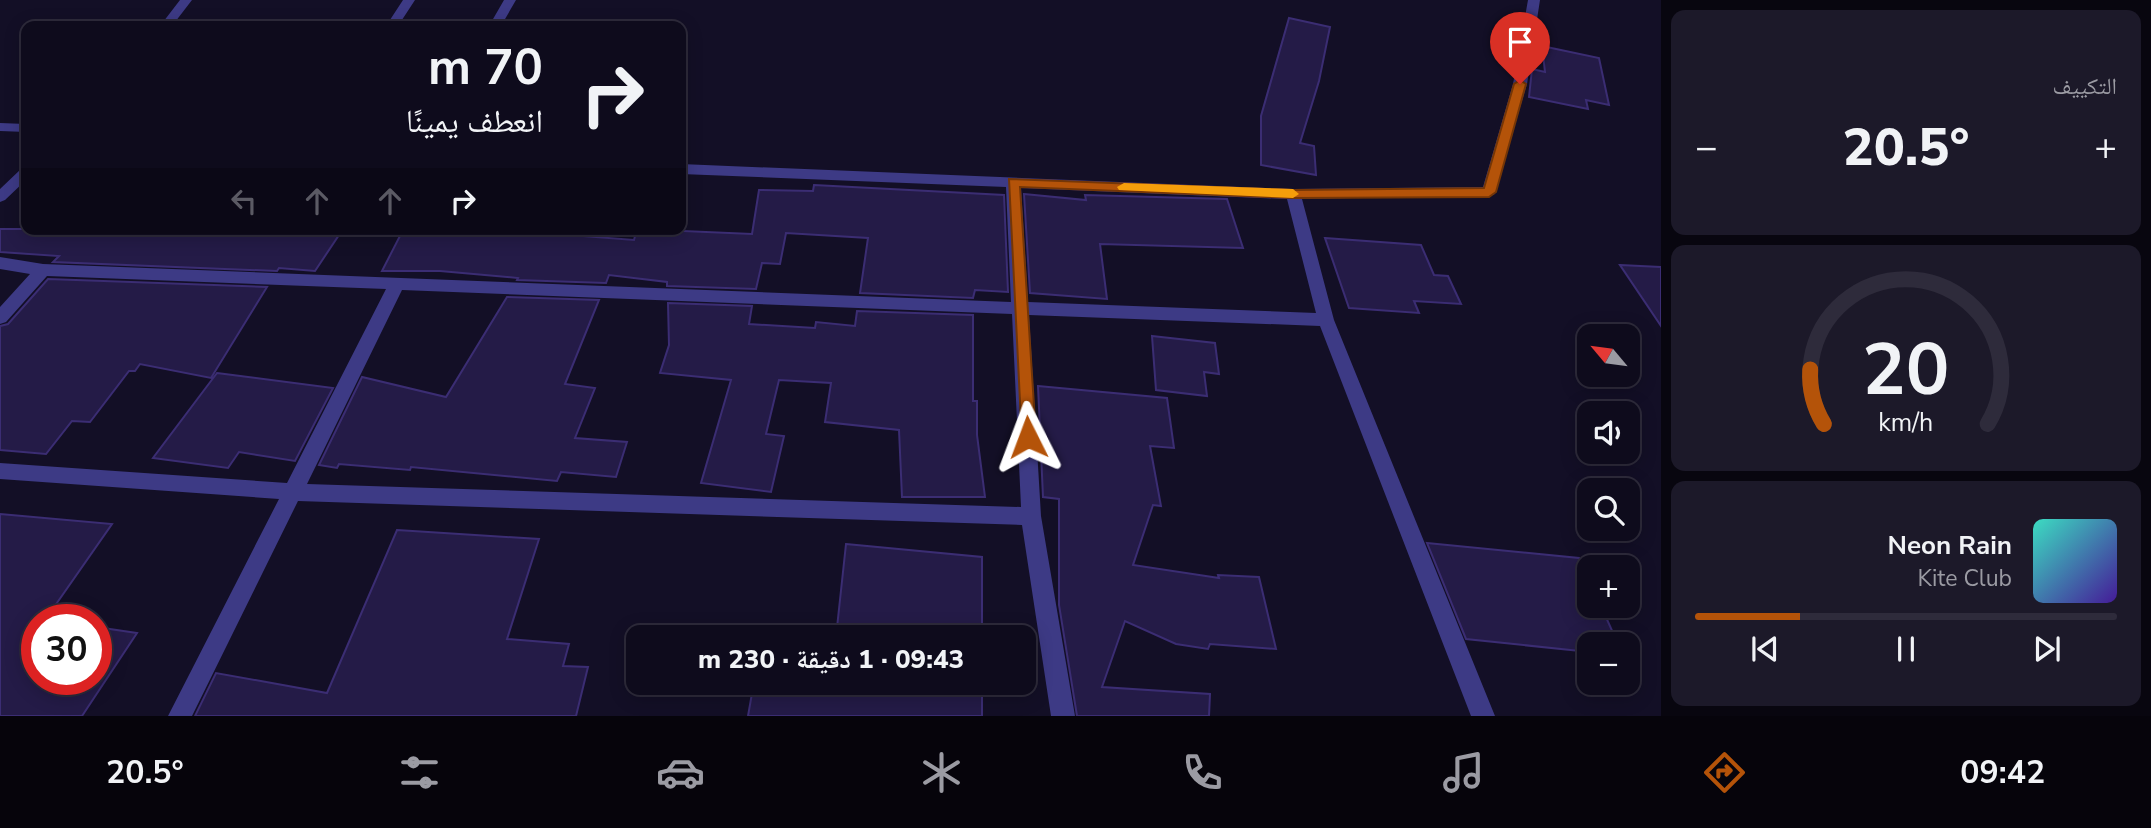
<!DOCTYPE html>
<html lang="ar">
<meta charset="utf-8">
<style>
:root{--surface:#0e0b1c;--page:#1c1929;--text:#f1f3f6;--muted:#9b9ba3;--line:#2e2b3b;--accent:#b45309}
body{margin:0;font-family:"Nunito Sans","Noto Naskh Arabic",sans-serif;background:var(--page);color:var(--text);direction:rtl;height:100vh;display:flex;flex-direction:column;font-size:26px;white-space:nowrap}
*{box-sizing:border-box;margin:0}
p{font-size:23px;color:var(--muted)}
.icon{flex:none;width:38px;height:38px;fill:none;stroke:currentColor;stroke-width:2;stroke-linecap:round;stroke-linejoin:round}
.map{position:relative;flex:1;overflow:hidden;direction:ltr}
.panel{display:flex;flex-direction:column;gap:10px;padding:10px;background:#08060f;width:490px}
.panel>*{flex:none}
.guide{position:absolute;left:21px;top:21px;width:665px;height:214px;border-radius:14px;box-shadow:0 4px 18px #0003,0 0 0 2px var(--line);direction:rtl;background:#0e0b1c;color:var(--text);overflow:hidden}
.needle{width:46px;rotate:299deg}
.buttons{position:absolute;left:1577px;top:324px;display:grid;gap:14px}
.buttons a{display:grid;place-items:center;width:63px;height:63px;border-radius:14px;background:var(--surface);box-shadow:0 4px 18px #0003,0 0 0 2px var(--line);font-size:35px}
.speed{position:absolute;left:21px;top:604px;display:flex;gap:14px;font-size:35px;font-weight:700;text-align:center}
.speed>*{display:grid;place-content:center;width:91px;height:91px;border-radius:50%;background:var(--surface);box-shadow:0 4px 18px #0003,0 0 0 2px var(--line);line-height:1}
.speed .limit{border:10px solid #d22;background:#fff;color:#111}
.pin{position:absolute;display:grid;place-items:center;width:60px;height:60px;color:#fff;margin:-72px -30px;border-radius:50% 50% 50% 0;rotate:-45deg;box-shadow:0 0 7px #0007}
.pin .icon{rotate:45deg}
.me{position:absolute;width:77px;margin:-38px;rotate:357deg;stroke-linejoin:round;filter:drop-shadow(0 0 5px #0008)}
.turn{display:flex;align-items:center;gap:24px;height:147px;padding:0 28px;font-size:32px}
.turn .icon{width:91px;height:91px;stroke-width:2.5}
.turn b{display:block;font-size:49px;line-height:60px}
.lanes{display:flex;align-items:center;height:66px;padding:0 28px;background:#0003;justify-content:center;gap:35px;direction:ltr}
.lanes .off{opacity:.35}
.big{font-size:52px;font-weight:800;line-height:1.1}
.panel .tile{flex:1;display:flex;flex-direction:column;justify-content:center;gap:10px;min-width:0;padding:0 24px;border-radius:14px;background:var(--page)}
.panel .dial{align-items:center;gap:0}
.dial svg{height:182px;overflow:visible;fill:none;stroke:var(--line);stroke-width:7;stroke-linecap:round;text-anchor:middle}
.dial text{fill:var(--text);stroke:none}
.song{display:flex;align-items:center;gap:21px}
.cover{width:84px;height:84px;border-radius:10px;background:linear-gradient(135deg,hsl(170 70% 55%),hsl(260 70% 35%))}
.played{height:7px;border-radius:4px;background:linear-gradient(90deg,var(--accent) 25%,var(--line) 25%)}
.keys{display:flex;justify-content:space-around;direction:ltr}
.heat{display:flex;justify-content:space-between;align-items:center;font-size:38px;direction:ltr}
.trip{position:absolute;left:626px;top:625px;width:410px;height:70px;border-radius:14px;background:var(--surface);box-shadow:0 4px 18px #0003,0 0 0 2px var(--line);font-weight:800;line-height:70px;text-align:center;direction:rtl}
.menu{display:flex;height:112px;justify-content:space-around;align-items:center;background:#06040b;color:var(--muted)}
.menu .icon{width:49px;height:49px}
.menu .current{color:var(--accent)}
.menu b{font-size:32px;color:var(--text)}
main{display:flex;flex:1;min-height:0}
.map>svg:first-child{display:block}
</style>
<main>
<section class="panel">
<div class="tile"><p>التكييف</p>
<div class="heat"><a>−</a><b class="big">20.5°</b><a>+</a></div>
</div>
<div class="tile dial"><svg viewBox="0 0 100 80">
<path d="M14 69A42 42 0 1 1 86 69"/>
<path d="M14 69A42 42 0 0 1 8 45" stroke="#b45309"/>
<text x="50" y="56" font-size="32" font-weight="700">20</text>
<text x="50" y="72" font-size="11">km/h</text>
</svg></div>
<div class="tile">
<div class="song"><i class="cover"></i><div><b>Neon Rain</b><p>Kite Club</p></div></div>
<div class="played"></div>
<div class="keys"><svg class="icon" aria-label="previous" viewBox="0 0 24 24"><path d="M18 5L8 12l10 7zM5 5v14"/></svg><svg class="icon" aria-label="pause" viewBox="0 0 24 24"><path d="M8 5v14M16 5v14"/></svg><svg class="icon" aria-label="next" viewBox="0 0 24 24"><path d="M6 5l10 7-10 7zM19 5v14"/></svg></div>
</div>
</section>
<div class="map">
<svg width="1661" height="716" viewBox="0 0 1661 716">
<rect width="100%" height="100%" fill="#130f26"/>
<path fill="#241b47" stroke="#3b2d73" stroke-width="2" d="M1289 18 1330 27 1319 81 1300 143 1314 146 1316 175 1261 165V116Z
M1542 46 1599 58 1609 105 1586 100 1588 109 1529 97 1532 69 1545 72Z
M814 185 1004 195 1008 292 975 290 973 298 860 293 868 238 786 233 780 264 762 263 756 289 667 286V282L609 275 606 283 517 280 518 278 440 271H382L403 230 465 233 467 229H492L634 240 637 229 752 234 759 190 813 191Z
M1024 194 1086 200 1085 195 1227 199 1243 248 1100 244 1107 299 1030 293Z
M0 229H343L315 271 279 268 277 271 53 262 59 256 0 252Z
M1325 238 1421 245 1434 275 1448 276 1461 304 1414 301 1419 313 1349 308Z
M1620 265 1661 267V326Z
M48 279 267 287 211 378 140 364 135 371H129L90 422 72 421 46 454 0 450V326L8 324Z
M507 297 599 300 565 384 595 388 575 438 627 442 616 477 561 472 557 481 411 467 410 470 339 464 337 468 319 465 362 377 446 397Z
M668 303 752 306 749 324 815 328 816 322 855 326 857 311 973 315V401H977V435L985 497H902L899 430 825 422 831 383 779 380 766 434 784 436 771 492 701 483 731 380 660 373 669 345Z
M1152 336 1215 343 1219 374 1204 372 1207 396 1156 390Z
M217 373 333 388 295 461 239 452 228 468 153 458Z
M1038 386 1167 398 1174 448 1150 446 1161 506 1153 505 1133 565 1219 578 1218 575 1259 577 1276 649 1210 644 1208 649 1176 644 1125 621 1102 687 1210 694 1209 716H1077L1059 605V499L1043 497Z
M0 514 112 524 45 620H37V679H96V627L137 633 82 716H0Z
M397 530 539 539 507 639 569 644 563 666 588 667 576 716H195L216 673 327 693Z
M1427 543 1579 558 1589 580V606H1601L1618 644H1589V652L1466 639Z
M846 544 982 557V637H836Z
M754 682H982V716H748Z"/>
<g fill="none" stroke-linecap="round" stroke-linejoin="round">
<path fill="#3d3a85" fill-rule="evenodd" d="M180 0H192L172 26H160Z
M403 0H415L398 26H386Z
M504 0H516L501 26H489Z
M1528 0H1540L1527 84 1494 195 1302 199 1334 320 1495 716H1471L1320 326 1029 315 1041 516 1075 716H1051L1022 525 298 501 192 716H168L279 499 0 479V463L287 483 386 289 47 276 6 322 0 324V307L30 274 0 269V257L43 264 1011 302 1006 187 681 174V164L1293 189 1483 187 1513 84ZM1021 188 1287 199 1316 313 1028 302ZM402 290 1012 314 1021 507 307 484Z
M0 123 26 124V132L0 131Z
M26 167V180L5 200 0 202V189L21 169Z"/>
</g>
<path fill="#b45309" stroke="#753606" stroke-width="2" d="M1520 80 1526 84 1496 192 1489 197 1293 198 1020 187 1036 437 1028 444 1022 442 1009 179 1293 190 1484 188 1514 84Z"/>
<path fill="#f59e0b" d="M1124 183 1293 189 1299 194 1293 198 1119 190 1117 187Z"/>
</svg>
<div class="buttons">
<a><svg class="needle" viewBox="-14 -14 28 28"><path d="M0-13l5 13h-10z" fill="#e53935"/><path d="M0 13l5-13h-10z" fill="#9b9ba3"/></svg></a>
<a><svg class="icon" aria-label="sound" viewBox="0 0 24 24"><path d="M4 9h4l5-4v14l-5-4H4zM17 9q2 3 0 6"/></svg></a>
<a><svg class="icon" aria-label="search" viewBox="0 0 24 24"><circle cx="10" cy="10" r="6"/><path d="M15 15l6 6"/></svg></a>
<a>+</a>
<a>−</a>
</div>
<div class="speed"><div class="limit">30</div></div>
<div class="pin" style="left:1520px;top:84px;background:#d93025"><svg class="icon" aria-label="arrive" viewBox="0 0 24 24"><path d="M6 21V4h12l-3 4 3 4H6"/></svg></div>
<svg class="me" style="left:1028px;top:437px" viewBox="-20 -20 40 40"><path d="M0-17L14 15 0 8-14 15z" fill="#b45309" stroke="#fff" stroke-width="4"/></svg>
<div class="trip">09:43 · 1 دقيقة · 230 m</div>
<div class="guide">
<div class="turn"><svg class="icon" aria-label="right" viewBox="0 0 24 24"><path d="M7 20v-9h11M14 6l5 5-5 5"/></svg><div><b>70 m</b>انعطف يمينًا</div></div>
<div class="lanes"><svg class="icon off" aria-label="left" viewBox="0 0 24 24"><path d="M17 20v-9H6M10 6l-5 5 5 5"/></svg><svg class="icon off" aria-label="ahead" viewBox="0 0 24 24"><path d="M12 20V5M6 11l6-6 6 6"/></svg><svg class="icon off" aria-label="ahead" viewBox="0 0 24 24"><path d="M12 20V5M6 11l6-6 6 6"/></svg><svg class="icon" aria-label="right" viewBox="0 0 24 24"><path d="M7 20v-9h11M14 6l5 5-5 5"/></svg></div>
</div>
</div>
</main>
<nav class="menu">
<b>09:42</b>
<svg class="icon current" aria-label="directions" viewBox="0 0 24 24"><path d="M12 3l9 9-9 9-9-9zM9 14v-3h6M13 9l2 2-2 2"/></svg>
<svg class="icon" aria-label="music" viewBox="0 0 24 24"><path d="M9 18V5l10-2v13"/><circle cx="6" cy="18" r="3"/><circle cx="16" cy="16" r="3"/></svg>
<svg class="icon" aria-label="phone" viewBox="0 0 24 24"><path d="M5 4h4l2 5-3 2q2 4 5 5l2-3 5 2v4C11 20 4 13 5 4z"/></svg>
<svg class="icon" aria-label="climate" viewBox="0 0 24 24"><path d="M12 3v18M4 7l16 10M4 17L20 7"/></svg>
<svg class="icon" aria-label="car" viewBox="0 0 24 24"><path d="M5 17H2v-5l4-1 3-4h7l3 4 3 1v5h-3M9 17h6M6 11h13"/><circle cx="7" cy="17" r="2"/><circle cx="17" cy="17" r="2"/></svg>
<svg class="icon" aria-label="filters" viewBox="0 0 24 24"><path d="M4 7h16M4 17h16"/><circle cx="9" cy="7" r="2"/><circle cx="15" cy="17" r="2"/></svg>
<b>20.5°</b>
</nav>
